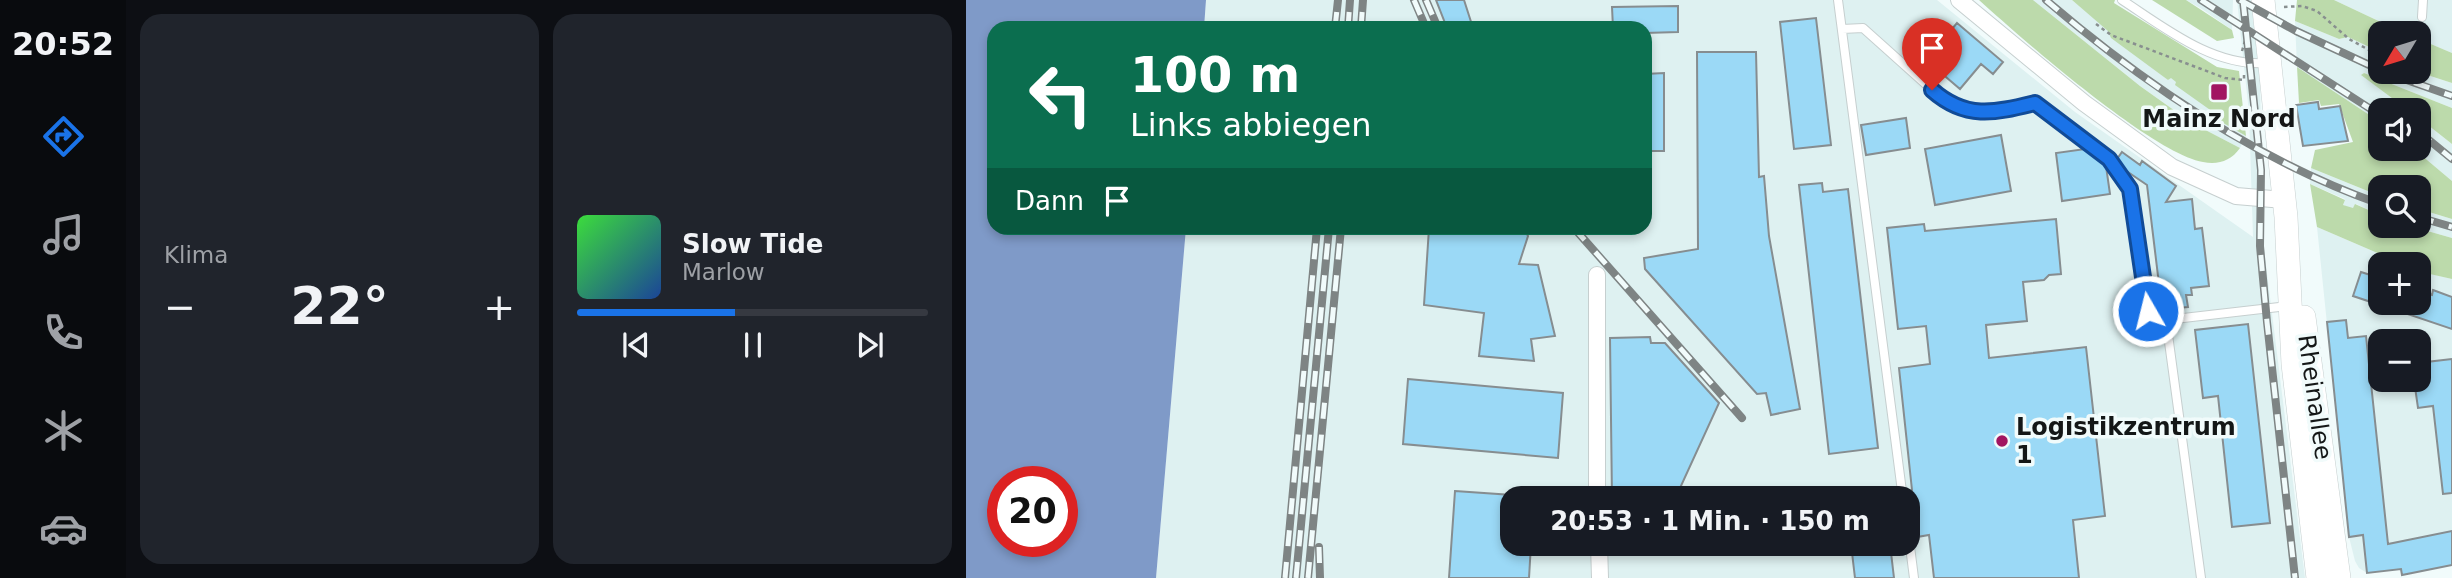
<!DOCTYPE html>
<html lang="de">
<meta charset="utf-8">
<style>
:root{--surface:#171b24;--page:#20242c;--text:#f1f3f6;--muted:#9ea1a6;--line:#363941;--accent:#1a73e8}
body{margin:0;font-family:"DejaVu Sans",sans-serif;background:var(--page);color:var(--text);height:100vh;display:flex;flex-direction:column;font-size:26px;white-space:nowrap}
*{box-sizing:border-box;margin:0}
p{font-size:23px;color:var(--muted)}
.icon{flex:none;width:38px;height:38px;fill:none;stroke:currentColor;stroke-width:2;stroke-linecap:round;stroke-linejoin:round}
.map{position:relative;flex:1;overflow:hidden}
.details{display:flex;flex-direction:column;gap:14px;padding:14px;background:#0d0f14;width:840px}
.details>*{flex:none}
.top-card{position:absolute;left:21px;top:21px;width:665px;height:214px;border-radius:21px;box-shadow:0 4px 10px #0003;background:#0b6e4f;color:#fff;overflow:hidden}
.needle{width:46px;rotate:232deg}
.controls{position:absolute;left:1402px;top:21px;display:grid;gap:14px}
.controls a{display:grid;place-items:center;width:63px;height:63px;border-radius:14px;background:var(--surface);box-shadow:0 4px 10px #0003;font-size:35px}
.speed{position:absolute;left:21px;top:466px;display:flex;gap:14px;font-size:35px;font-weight:700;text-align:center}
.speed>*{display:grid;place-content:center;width:91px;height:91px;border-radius:50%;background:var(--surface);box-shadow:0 4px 10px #0003;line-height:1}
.speed .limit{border:10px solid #d22;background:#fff;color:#111}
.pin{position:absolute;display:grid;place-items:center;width:60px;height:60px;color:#fff;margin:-72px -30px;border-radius:50% 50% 50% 0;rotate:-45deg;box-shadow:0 0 7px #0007}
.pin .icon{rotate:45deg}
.me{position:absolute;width:77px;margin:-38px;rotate:352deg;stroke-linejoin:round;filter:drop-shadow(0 0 5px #0008)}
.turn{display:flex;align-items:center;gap:24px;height:147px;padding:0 28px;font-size:32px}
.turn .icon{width:91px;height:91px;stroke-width:2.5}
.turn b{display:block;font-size:49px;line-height:60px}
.then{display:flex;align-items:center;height:66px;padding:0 28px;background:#0003;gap:14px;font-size:26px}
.big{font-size:52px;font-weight:700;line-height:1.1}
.details .tile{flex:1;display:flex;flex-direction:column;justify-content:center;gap:10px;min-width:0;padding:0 24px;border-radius:21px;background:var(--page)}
.song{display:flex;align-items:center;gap:21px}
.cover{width:84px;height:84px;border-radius:10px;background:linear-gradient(135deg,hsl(120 70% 55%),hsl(220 70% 35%))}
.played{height:7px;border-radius:4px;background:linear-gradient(90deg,var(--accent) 45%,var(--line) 45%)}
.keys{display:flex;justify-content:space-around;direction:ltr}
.heat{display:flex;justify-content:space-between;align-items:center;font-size:38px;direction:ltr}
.details .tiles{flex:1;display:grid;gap:14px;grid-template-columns:repeat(2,1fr)}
.trip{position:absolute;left:534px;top:486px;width:420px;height:70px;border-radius:21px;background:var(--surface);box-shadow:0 4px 10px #0003;font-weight:700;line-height:70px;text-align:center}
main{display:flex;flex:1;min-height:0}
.menu{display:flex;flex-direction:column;width:126px;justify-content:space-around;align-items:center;background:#090b0e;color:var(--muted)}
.menu .icon{width:49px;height:49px}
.menu .selected{color:var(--accent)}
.menu b{font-size:32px;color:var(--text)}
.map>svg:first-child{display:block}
</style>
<main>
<nav class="menu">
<b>20:52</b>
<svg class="icon selected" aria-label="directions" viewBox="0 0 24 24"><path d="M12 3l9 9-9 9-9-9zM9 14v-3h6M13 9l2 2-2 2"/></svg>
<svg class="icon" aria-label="music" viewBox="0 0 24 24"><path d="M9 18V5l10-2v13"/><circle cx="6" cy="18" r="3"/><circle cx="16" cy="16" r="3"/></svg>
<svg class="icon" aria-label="phone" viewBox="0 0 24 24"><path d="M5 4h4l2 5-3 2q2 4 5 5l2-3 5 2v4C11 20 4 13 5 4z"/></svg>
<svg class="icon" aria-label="climate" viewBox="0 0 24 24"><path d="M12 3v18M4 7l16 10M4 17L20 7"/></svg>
<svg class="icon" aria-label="car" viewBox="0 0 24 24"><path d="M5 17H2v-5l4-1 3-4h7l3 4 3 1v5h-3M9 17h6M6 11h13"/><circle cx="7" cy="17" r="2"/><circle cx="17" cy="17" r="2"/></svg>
</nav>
<section class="details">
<div class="tiles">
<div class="tile"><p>Klima</p>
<div class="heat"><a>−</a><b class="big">22°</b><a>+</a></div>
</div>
<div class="tile">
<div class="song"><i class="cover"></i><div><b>Slow Tide</b><p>Marlow</p></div></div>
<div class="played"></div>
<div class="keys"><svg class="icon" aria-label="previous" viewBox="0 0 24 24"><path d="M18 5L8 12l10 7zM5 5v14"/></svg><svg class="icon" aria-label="pause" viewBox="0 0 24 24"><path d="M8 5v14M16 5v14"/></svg><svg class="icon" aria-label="next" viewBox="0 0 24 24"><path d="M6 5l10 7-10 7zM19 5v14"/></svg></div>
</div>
</div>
</section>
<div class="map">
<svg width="1486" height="578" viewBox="0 0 1486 578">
<rect width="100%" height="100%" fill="#f1fbfb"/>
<path fill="#def1f1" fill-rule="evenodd" d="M240 0H971L1109 112 1287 237 1283 113 1271 0H1285L1294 80 1297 241 1339 578H190L220 228H679V28H238ZM546 499H942V544H546Z
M1067 0H1106L1202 80 1205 77 1247 112 1246 116 1280 136 1274 148 1226 123 1174 86Z
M1220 0H1267L1266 30 1236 9Z
M1368 0H1486V53L1453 39 1452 33H1438Z
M1329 21 1373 39 1382 37 1414 52V72H1452L1486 83V108L1398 73 1396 75 1442 110H1414V122L1331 67Z
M1453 118 1486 144V181L1448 149H1452Z
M1345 168 1414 196V215L1390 204 1387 209 1381 207 1377 205 1379 199 1344 184Z
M1453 209 1486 219V238L1444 226H1452Z
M1351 227 1437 264H1414V303H1452L1453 271 1486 279V565L1436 575 1434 569 1401 573 1393 568 1389 561 1383 537ZM1414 341H1452V380H1414Z"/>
<path fill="#bcdaab" d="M1013 0H1067L1174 86 1226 123 1274 148C1265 161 1252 165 1237 162 1186 153 1055 38 1013 0Z
M1106 0H1149L1148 3 1251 67 1273 71 1280 136 1245 116 1247 112 1209 85 1210 82 1205 78 1202 80 1145 38 1142 31Z
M1186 0H1220L1266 30 1268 38 1251 41Z
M1331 0H1368L1438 33H1414V52L1382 37 1373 39 1329 21Z
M1453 39 1486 53V83L1452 72Z
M1331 67 1414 122V149H1448L1486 181V219L1453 209 1452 187H1414V196L1345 168 1349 150 1387 142 1373 104 1355 106 1353 100 1333 103Z
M1398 73 1486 108V144L1453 118 1452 110H1442L1395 75Z
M1344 184 1379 200 1377 205 1387 208 1389 204 1414 215V226H1444L1486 238V279L1455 272 1452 264H1437L1351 227Z"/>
<path fill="#7f9ac8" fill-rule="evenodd" d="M0 0H240L238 28H28V228H220L190 578H0ZM96 481V541H37V481Z"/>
<path fill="#9bd9f6" stroke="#868d90" stroke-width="2" d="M470 0H498L507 28H481Z
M712 6V32L679 33V28H647L646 7Z
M850 18 865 145 828 149 814 22Z
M991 23 1037 62 1027 74 1015 64 994 89 960 60Z
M731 52H790L793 177 798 176 803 236 834 409 805 415 800 393 791 394 679 269 678 258 732 249Z
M698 73V151H679V74Z
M1352 102 1353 109 1374 106 1382 141 1337 146 1330 105Z
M940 118 944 148 900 155 895 125Z
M1035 135 1045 191 969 205 959 149Z
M1119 149 1140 166 1144 194 1096 201 1090 153Z
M1156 152 1174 165 1176 161 1210 186 1200 202 1226 199 1229 229 1236 228 1243 286 1225 288 1226 295H1220L1222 307 1196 309 1181 185 1159 170 1151 159Z
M856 183 857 192 882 189 912 448 863 454 833 185Z
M1090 219 1095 274 1083 275 1078 280 1057 282 1061 321 1020 325 1023 358 1120 347 1139 516 1107 520 1113 578H968L963 535 951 537 933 368 964 364 960 326 932 329 921 228 958 224 959 231Z
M463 228H558L562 236 553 264 572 265 589 336 565 339 568 361 513 356 518 313 458 305Z
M1395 272 1414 278V305L1387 296Z
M1467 290 1486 297V329L1415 305V303H1452V291L1466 295Z
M1380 320 1382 338 1400 336 1422 544 1486 531V565L1436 575 1435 569 1401 573 1397 535 1383 537 1361 322Z
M1282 324 1304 523 1266 527 1252 396 1237 398 1229 330Z
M684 337 685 343H699L753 403 709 499H646L644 338Z
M1486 359V493L1477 494 1467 406 1452 408 1448 380H1452V363Z
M442 379 597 393 592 458 437 444Z
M489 491 546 495V544H565L563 578H483Z
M885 544H924L928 578H889Z"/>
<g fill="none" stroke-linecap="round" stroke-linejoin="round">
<defs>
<path id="service" d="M872 0 937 499
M1156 0C1199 28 1247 67 1301 63
M1456 17 1457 0
M876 29 897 28 983 105 1024 114 1069 103 1143 159 1164 189 1182 311 1200 320 1235 578
M1200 320 1322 306
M942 531 948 578"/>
<path id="minor" d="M993 0 1118 103 1206 167 1270 196 1318 200
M631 275V499
M633 544 634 578"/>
<path id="secondary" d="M1297 0 1320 217 1327 364 1352 578
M1338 317 1373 578"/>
</defs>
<use href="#service" stroke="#c6cfcf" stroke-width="10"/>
<use href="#minor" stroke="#c6cfcf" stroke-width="18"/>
<use href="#secondary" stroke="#c6cfcf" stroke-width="24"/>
<path stroke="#888f8f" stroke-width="2.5" stroke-dasharray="3.5 3.5" stroke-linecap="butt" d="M1318 7 1336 6 1351 11 1383 39 1414 56
M1130 24 1145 35 1259 78 1278 80V75
M1276 51 1281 34"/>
<use href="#service" stroke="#fff" stroke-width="8"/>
<use href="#minor" stroke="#fff" stroke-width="16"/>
<use href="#secondary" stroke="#fff" stroke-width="23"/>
<defs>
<path id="rail" d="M448 0 460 28
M460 0 472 28
M1080 0C1179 85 1290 160 1414 204
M1235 0 1414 115
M1274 0 1330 31 1414 70
M1277 0 1295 170 1294 246 1301 322 1329 578
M369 28 372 0
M382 28 384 0
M395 28 397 0
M1418 72 1486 96
M1452 131 1486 159
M1452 217 1486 227
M608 228 776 418
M353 547 354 578
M319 578 351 228
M330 578 363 228
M342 578 375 228"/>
</defs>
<use href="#rail" stroke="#7e8484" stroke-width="8"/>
<use href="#rail" stroke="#f1fbfb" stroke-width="5" stroke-dasharray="16" stroke-linecap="butt"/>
</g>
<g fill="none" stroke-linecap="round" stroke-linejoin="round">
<defs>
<path id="route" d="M966 90C1000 120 1028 113 1069 103L1143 159 1164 189 1182 311"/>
</defs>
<use href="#route" stroke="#114b97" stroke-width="18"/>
<use href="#route" stroke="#1a73e8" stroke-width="12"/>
</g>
<g fill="#a11661" stroke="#f1fbfb" stroke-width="2.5">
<rect x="1244" y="83" width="18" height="18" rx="3.5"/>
<circle cx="1036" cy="441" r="7"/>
</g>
<g text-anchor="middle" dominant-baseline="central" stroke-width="7" stroke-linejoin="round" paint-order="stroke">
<g font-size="24" font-weight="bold" fill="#141717" stroke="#f1fbfb">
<text x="1253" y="119">Mainz Nord</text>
<text x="1050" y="427" text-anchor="start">Logistikzentrum<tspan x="1050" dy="28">1</tspan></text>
</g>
<g font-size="24" fill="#141717" stroke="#f1fbfb">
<text transform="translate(1349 397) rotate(82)">Rheinallee</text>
</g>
</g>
</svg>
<div class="controls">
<a><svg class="needle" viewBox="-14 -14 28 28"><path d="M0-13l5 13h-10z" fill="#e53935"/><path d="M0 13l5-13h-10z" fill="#9ea1a6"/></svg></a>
<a><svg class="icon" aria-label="sound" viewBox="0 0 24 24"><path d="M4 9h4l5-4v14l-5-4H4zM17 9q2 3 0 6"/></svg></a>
<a><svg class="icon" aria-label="search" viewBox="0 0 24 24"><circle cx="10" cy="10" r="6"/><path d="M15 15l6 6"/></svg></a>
<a>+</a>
<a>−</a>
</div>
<div class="speed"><div class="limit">20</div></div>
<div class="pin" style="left:966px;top:90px;background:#d93025"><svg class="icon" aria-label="arrive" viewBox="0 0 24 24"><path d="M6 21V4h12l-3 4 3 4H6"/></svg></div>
<svg class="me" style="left:1182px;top:311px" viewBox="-20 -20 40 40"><circle r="17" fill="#1a73e8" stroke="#fff" stroke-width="3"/><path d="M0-11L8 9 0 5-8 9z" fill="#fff"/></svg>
<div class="trip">20:53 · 1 Min. · 150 m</div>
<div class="top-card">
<div class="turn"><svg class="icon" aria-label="left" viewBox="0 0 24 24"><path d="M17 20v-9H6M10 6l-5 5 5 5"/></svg><div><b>100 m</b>Links abbiegen</div></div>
<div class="then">Dann<svg class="icon" aria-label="arrive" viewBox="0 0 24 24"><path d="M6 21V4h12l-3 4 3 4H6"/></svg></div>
</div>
</div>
</main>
